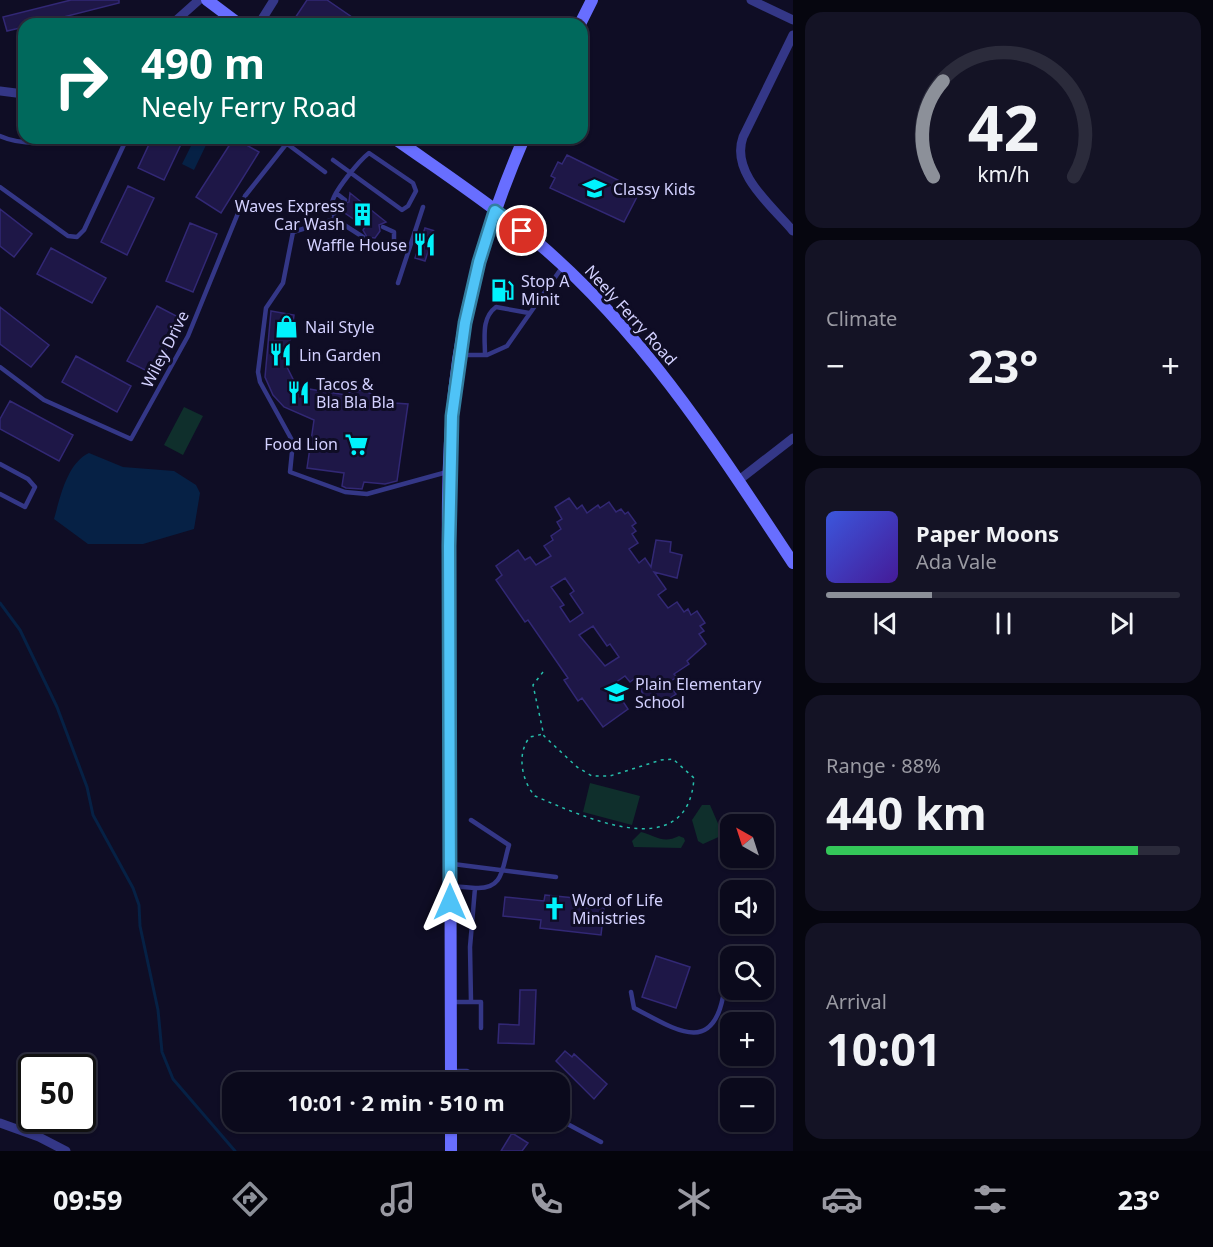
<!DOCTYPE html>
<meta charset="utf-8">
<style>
:root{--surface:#0b0a1c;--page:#141325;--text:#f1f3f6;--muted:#9a9aa3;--line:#2b2b3b;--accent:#8c9099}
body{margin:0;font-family:"Noto Sans",sans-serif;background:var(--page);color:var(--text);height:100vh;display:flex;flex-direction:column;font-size:22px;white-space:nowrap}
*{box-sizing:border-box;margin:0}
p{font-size:20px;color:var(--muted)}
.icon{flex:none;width:33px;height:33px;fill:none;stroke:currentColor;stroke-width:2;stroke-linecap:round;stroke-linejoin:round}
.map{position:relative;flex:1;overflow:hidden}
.sheet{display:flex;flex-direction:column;gap:12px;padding:12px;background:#06060f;width:420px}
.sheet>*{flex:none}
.top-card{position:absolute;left:18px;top:18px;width:570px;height:126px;border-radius:18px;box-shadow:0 2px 4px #0004,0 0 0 2px var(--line);background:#00695c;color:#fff;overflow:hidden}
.needle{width:39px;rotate:321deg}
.tools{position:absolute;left:720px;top:814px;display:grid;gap:12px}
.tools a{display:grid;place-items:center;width:54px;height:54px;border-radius:12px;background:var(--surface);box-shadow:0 2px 4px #0004,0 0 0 2px var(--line);font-size:30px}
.speed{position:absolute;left:18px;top:1054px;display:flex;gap:12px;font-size:30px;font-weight:700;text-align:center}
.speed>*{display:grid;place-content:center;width:78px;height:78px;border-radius:50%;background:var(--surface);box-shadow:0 2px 4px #0004,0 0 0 2px var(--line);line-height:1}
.speed .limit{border:3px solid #111;border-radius:9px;background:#fff;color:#111}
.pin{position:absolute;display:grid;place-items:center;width:51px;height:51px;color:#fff;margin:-26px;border:3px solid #fff;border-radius:50%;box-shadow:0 2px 6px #0007}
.me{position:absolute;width:66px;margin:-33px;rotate:0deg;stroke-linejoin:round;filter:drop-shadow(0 0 4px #0008)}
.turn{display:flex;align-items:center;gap:21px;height:126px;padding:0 24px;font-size:27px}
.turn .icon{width:78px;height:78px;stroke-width:2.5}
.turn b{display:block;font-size:42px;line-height:51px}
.big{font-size:45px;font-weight:700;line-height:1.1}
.sheet .tile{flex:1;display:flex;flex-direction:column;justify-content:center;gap:9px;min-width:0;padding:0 21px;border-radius:18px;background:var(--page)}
.sheet .dial{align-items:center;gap:0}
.dial svg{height:156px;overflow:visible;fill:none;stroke:var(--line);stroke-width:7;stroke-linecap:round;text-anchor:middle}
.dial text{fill:var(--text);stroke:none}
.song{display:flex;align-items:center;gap:18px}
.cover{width:72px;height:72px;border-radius:9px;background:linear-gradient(135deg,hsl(230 70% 55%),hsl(260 70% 35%))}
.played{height:6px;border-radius:3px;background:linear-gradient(90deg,var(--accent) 30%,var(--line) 30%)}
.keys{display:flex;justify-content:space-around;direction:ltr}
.heat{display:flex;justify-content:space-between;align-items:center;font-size:33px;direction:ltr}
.charge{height:9px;border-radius:4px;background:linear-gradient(90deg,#34c759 88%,var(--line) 0)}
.trip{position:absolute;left:222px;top:1072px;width:348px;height:60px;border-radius:18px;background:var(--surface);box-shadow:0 2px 4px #0004,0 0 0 2px var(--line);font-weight:700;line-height:60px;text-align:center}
.menu{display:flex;height:96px;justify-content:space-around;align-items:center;background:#04040b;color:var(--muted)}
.menu .icon{width:42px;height:42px}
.menu .current{color:var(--accent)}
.menu b{font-size:27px;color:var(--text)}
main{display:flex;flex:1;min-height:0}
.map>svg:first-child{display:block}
</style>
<main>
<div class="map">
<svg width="793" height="1151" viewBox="0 0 793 1151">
<rect width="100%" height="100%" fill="#0f0d25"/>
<path fill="#0f2f2c" d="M184 407 203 416 183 455 164 445Z
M590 783 640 796 632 825 583 812Z
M702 805H710L723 835 703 844 698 841 692 820Z
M641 832C656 836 663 844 679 836L684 838 685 841 681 848 634 847 632 841Z"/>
<path fill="#062145" d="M195 138 207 143 194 170 182 164Z
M89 453 123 467 174 471 196 485 200 493 194 529 143 544H88L54 519C60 498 67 463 89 453Z"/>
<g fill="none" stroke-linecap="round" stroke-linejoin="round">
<path stroke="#062145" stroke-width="3" d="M0 603 20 630 57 707 87 787 93 815 133 888 139 905 140 926 158 1010 162 1052 173 1079 235 1151"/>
</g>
<path fill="#1e1747" stroke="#322875" stroke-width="1.5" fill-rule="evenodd" d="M71 0H119V3L36 24H23L24 27 7 31 3 17Z
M307 0H327L362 24H291Z
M152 138H184L164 180 138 168Z
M234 138 259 152 221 213 196 197Z
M567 155 640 191 624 222 550 188 555 178 551 176 558 162 562 164Z
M128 186 154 198 127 255 101 242Z
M350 193 386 222 379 225 380 231 375 238 367 237 363 230 365 227 339 209 342 204 349 202Z
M0 209 32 234 14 257 0 246Z
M190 223 217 234 193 292 166 281Z
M425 228 435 231 425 261 415 258Z
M51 248 106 278 92 303 37 274Z
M157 306 182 319 153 374 127 361Z
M0 307 49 345 31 367 0 344Z
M271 311 294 315 287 367 297 387 346 395 352 391 362 390 372 394 379 402 408 404 397 481 385 484 364 482 362 489 346 488 342 486 344 473 307 468 314 420 284 407 273 395 265 377Z
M76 356 131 386 117 412 62 382Z
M10 401 73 435 59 461 0 429V419Z
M569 498 577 509 582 505 587 513 598 505 600 508 609 502 616 512 621 509 625 514 628 512 636 523 632 526 636 531 632 534 638 543 629 549 639 563 645 558 651 567 656 540 671 542 670 552 682 555 677 578 654 572 666 589 658 595 668 608 677 602 684 612 688 609 691 615 697 611 705 623 700 626 704 631 699 634 706 644 687 661 689 664 674 674 677 677 668 683 676 694 653 710 634 679 630 682 625 676 612 685 628 709 603 727 582 698 578 701 564 680 568 678 528 620 525 622 496 580 502 575 496 566 518 550 525 560 530 557 536 565 551 556 544 546 553 540 551 536 561 529 557 522 562 519 555 507ZM565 578 574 591 570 594 583 613 570 622 560 607 564 605 551 587ZM593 626 607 646 610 644 619 657 605 666 579 635Z
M545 895 605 901 601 935 540 928 541 920 503 916 505 897 544 901Z
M656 956 690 967 676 1008 642 997Z
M520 990H536L534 1044 498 1043 499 1024 519 1025Z
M565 1051 572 1057 574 1054 607 1084 594 1099 556 1061Z
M512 1133 528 1143 522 1151H501Z"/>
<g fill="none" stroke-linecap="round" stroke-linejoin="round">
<path stroke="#26beab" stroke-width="1.5" stroke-dasharray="3 4.5" stroke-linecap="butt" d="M543 672 533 685 544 736 577 767 592 776H610L661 760 673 759 694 778C688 866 584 817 535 796 522 782 516 753 530 737L543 734"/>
<path stroke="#343787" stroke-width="4.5" d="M0 136C24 147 55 142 80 138
M286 143 325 172
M333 160 402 210 408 206 416 191 413 183 369 153C360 160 332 193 332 204 332 209 334 214 335 219
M0 187 68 236 77 237 84 230 127 138
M336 193 345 200
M363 237 335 219 293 232 283 283 266 308 258 372 260 382 293 442 290 472 345 492 367 494 447 472
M370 241 382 249 394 243V232L383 227
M398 283 423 207
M459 355H487L507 346 563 266
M485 355C485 338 481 318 496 307L529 313
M0 367 44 400 131 439 188 336 245 196 291 138
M0 464 28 479 35 487 25 507 0 494
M471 820 509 845C502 868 504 890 475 888
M453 864 556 877
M451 886 475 888 470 947 471 1002
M631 992 634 1008C672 1027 711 1057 723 997
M453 1002H481V1028
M454 1071H467L490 1083
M560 1120 601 1142"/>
<path stroke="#343787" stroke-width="9" d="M751 0 793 20
M172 24 199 0
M259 24 274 0
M793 35 743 137C730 173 772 206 793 231
M0 91 24 94
M739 480 793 438
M0 1123 39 1137 66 1151"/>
<path stroke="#686eff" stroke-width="12" d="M207 0 239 24
M580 24 592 0
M394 138C442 172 492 205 538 243 644 333 717 448 793 563
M451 1083C451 955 451 827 450 699 450 597 443 493 454 392 463 304 489 219 524 138
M451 1122V1151"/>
</g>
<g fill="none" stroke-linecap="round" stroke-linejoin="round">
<defs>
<path id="route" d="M450 902 449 546 452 416 465 323 479 262 495 211 522 231"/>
</defs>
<use href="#route" stroke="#337fa1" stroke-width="15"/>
<use href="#route" stroke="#4fc3f7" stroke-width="10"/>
</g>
<defs>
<symbol id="school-bare" viewBox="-9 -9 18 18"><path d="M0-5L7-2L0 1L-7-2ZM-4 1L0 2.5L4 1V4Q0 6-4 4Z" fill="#00f3fc" stroke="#0f0d25" stroke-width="2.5" paint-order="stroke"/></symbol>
<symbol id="building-bare" viewBox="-9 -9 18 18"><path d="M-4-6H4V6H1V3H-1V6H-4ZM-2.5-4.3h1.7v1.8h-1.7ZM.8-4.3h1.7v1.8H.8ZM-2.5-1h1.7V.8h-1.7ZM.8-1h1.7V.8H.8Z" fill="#00f3fc" stroke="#0f0d25" stroke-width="2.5" paint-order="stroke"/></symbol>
<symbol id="restaurant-bare" viewBox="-9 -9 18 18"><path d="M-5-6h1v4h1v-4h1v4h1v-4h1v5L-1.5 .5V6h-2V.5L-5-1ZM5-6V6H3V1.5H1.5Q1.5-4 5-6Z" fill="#00f3fc" stroke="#0f0d25" stroke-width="2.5" paint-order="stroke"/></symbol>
<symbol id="fuel-bare" viewBox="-9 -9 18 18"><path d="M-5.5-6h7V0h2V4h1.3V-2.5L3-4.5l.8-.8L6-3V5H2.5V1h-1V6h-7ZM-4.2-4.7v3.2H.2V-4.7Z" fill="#00f3fc" stroke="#0f0d25" stroke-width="2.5" paint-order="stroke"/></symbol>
<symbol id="shop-bare" viewBox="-9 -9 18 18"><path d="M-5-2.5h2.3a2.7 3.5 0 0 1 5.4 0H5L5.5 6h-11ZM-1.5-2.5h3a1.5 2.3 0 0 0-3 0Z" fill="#00f3fc" stroke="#0f0d25" stroke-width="2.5" paint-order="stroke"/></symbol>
<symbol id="supermarket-bare" viewBox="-9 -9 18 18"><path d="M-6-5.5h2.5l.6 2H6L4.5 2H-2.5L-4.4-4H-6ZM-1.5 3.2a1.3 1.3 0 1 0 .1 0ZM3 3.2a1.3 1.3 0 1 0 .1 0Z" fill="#00f3fc" stroke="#0f0d25" stroke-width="2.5" paint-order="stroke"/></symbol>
<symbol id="church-bare" viewBox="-9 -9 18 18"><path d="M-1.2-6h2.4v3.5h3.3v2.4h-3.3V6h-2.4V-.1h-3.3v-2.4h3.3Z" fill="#00f3fc" stroke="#0f0d25" stroke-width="2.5" paint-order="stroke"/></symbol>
</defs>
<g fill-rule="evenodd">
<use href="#school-bare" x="578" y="172" width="33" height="33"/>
<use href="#building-bare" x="346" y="198" width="33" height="33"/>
<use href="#restaurant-bare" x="408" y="228" width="33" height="33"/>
<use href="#fuel-bare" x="486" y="274" width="33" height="33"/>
<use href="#shop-bare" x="270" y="310" width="33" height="33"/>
<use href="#restaurant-bare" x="264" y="338" width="33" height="33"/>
<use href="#restaurant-bare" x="282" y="376" width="33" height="33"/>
<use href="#supermarket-bare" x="340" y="428" width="33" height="33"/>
<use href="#school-bare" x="600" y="676" width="33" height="33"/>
<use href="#church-bare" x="538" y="892" width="33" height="33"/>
</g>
<g text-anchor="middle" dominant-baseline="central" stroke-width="6" stroke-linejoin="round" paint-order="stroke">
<g font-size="16" fill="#d3d1ff" stroke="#0f0d25" text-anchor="start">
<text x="613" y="189">Classy Kids</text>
<text x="345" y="206" text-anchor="end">Waves Express<tspan x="345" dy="18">Car Wash</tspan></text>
<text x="407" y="245" text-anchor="end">Waffle House</text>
<text x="521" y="281">Stop A<tspan x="521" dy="18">Minit</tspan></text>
<text x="305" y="327">Nail Style</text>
<text x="299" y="355">Lin Garden</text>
<text x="316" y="384">Tacos &amp;<tspan x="316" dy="18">Bla Bla Bla</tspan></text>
<text x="338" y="444" text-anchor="end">Food Lion</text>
<text x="635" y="684">Plain Elementary<tspan x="635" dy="18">School</tspan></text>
<text x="572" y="900">Word of Life<tspan x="572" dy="18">Ministries</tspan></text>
</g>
<g font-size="16" fill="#d3d1ff" stroke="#0f0d25">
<text transform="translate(631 315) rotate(48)">Neely Ferry Road</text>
<text transform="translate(165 349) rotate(-63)">Wiley Drive</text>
</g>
</g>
</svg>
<div class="tools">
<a><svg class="needle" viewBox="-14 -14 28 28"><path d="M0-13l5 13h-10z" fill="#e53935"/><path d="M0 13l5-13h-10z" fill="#9a9aa3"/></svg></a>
<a><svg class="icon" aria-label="sound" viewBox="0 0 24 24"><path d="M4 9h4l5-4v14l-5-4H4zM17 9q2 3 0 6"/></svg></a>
<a><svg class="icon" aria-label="search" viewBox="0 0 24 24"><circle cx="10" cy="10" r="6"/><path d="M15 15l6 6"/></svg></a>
<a>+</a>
<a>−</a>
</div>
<div class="speed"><div class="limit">50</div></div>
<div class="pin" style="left:522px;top:231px;background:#d93025"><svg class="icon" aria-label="arrive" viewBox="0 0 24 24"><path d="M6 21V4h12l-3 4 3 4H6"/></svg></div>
<svg class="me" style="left:450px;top:902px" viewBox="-20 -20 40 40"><path d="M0-17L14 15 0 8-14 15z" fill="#4fc3f7" stroke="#fff" stroke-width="4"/></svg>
<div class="trip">10:01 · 2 min · 510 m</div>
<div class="top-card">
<div class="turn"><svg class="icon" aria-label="right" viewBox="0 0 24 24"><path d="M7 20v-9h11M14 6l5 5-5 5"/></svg><div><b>490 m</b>Neely Ferry Road</div></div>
</div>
</div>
<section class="sheet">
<div class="tile dial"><svg viewBox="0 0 100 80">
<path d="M14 69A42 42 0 1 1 86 69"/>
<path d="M14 69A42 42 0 0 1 19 20" stroke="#8c9099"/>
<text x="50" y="56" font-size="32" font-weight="700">42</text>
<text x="50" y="72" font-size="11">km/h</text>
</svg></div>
<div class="tile"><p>Climate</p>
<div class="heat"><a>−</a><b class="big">23°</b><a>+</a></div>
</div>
<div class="tile">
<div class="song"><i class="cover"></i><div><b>Paper Moons</b><p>Ada Vale</p></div></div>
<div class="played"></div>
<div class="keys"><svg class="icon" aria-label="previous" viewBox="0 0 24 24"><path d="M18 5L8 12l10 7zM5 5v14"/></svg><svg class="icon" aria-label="pause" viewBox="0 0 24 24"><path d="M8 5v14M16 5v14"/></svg><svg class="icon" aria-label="next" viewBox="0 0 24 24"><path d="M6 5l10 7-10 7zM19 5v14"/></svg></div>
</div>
<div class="tile"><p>Range · 88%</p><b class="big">440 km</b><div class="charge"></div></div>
<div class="tile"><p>Arrival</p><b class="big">10:01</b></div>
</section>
</main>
<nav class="menu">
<b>09:59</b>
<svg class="icon current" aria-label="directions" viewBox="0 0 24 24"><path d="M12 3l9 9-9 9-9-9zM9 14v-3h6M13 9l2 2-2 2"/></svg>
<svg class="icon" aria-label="music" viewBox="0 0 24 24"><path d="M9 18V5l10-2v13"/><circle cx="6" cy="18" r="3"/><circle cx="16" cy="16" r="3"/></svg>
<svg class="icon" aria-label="phone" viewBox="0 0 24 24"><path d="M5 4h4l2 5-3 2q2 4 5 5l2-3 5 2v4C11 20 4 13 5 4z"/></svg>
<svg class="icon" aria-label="climate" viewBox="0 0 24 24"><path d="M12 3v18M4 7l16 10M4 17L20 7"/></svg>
<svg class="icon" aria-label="car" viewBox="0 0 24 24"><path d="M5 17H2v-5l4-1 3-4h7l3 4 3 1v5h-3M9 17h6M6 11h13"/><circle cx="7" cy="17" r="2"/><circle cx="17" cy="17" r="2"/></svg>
<svg class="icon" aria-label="filters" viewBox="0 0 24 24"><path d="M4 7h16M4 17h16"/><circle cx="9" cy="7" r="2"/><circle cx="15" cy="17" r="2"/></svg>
<b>23°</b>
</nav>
